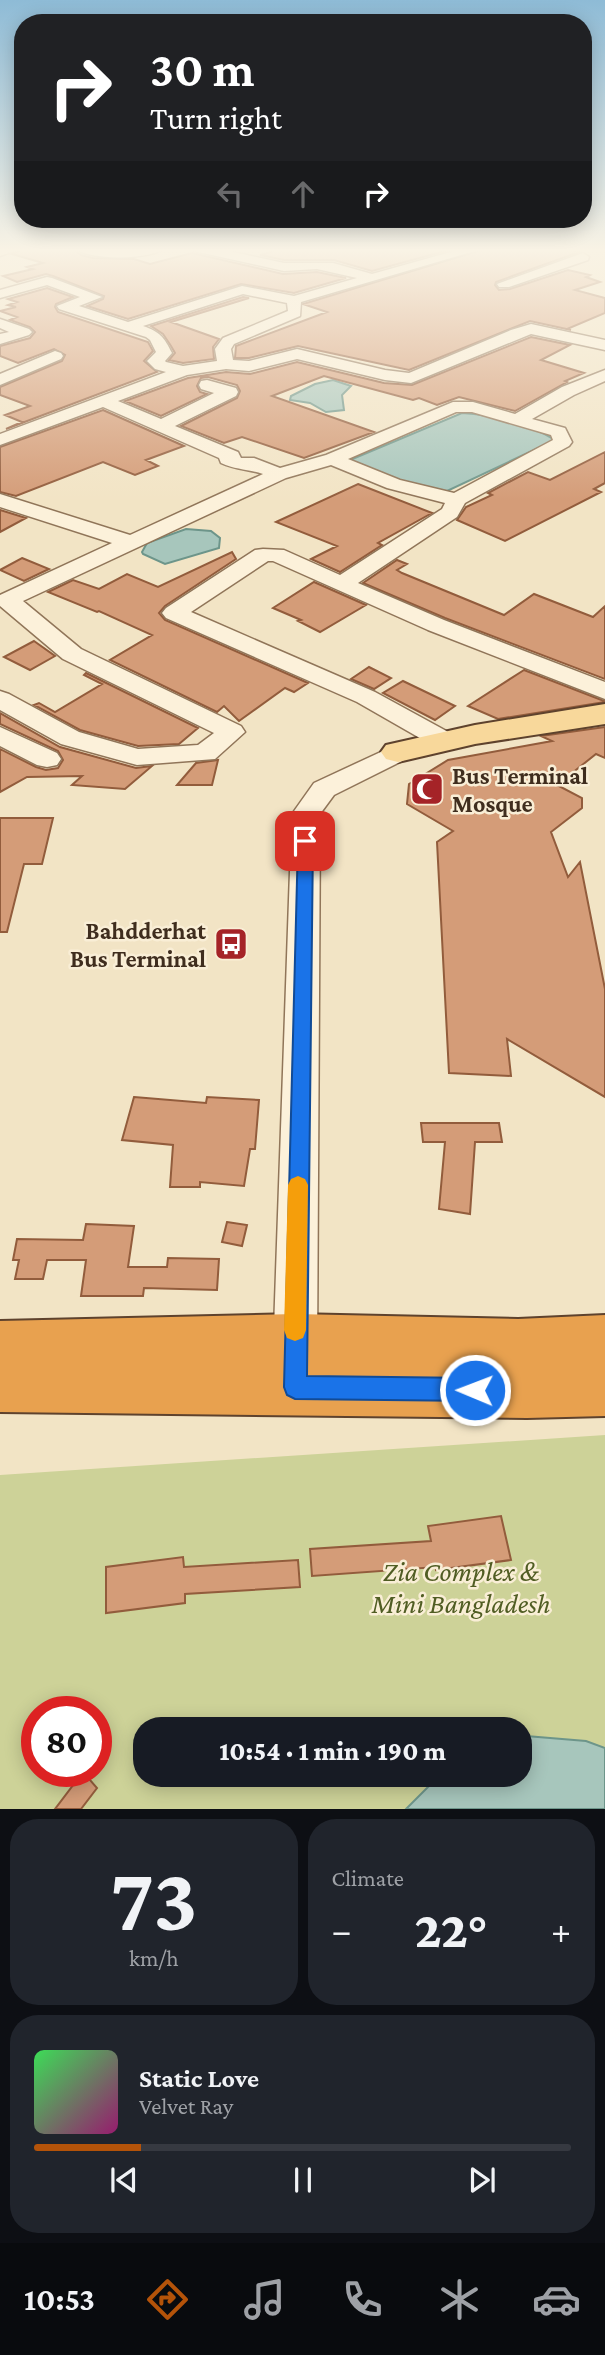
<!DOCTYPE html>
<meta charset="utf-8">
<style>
:root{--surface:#171b24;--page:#20242c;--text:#f1f3f6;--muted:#9ea1a6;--line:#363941;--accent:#b45309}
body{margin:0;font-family:"Crimson Pro",serif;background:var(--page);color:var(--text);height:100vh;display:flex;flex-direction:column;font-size:26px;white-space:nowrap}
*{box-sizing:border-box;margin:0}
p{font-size:23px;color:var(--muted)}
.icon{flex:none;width:38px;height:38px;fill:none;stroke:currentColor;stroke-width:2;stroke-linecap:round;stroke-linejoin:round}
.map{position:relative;height:1809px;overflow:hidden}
.panel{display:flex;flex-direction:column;gap:10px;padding:10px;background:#0d0f14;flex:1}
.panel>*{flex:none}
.top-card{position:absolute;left:14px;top:14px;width:578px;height:214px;border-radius:28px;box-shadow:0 4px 18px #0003;background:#202124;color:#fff;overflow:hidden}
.speed{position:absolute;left:21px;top:1696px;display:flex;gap:14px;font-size:35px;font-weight:700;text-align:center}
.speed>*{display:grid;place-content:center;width:91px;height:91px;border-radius:50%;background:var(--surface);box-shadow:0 4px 18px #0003;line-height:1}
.speed .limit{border:10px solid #d22;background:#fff;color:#111}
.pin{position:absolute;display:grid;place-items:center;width:60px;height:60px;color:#fff;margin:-30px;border-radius:14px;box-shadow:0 4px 10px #0006}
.me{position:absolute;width:77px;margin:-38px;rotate:271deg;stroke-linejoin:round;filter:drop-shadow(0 0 5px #0008)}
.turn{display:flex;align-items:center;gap:24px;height:147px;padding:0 21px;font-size:32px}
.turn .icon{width:91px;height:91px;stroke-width:2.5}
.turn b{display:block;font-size:49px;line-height:60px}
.lanes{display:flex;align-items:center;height:66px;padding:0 21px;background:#0003;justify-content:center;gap:35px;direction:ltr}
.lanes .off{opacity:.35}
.big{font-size:52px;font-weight:800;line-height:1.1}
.panel .card{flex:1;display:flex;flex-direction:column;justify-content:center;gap:10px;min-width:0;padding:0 24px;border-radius:28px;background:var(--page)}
.panel .dial{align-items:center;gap:0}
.dial b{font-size:91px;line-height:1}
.song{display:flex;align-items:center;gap:21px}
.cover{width:84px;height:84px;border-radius:10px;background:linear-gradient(135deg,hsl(130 70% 55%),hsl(320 70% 35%))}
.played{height:7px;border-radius:4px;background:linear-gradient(90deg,var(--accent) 20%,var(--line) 20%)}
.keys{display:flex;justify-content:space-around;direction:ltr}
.heat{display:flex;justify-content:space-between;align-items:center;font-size:38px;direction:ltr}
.panel .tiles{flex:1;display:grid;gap:10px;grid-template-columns:1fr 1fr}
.card:last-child{grid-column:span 2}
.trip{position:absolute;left:133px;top:1717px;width:399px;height:70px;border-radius:28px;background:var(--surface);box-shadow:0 4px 18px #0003;font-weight:800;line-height:70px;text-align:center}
.tab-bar{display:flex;height:112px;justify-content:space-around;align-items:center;background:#090b0e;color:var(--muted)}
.tab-bar .icon{width:49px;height:49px}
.tab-bar .active{color:var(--accent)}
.tab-bar b{font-size:32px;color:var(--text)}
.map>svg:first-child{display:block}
</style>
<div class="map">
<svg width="605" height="1809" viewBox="0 0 605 1809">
<rect width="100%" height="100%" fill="#f2e4c5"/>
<path fill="#cdd298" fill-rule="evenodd" d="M605 1435V1809H0V1475ZM37 1712H96V1771H37ZM145 1729H520V1774H145Z"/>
<path fill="#a7c6bc" stroke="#6d958a" stroke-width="2" d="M333 380 351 386 342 395 344 410 326 412 310 403 290 400 291 396 315 384Z
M462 413C492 415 530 424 555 440L445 492 415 487 350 460Z
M186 529 211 531 220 538 219 548 165 564 143 554 142 552 147 543Z
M526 1736 586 1741 605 1748V1809H406L440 1775 520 1774V1737Z"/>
<path fill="#d49c78" stroke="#925c3c" stroke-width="2" d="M25 248H73L81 255 93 258 134 259 150 264 192 253 283 274 317 272 346 278 294 293 241 284 128 319 87 306 103 299 104 296 53 276 46 274 17 282 3 276 33 269 27 267 43 263 12 254Z
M272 248H456L372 271 334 260H284L260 255 271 252Z
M488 248H563L579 252 496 282 495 285 499 290 510 289 568 270 590 275 586 277 600 282 575 290 605 298V313L567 329 571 330 530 321 409 370 298 346 249 358H235L236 346 327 312 303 304Z
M47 288 73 297 56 304 55 307 58 312 148 342 153 351 144 361 157 372 6 429 22 422 5 415 30 406 0 395V387L62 361 65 355 54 349 18 363 0 356V346L30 338 35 332 30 327 10 320 17 317 0 311 16 307 8 305 17 302 8 299Z
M243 297 249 298 171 322 219 339 213 347 214 359 183 363 169 360 175 353 171 346 163 334 151 326Z
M531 337 570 345 541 360 584 373 565 381 567 382 515 411 459 397 437 405 419 398 413 400 324 376 272 396 374 432 304 458 242 437 224 443 181 426 237 398 240 391 237 385 208 377 201 378 197 386 200 392 207 394 161 416 125 401 188 378 226 372 250 374 297 362 384 383 412 385Z
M103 410 184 446 146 460 158 466 135 475 103 462 16 496 0 492V447Z
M605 452V483L594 489 601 492 505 541 457 520 466 507 492 495 488 493 528 472 550 480Z
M358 484 432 513 378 543 382 545 340 572 311 559 337 546 276 522Z
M0 510 26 518 0 532Z
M232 552 236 559 165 606 159 613 165 620 308 683 294 692 285 688 239 721 224 706 217 712 110 660 152 635 99 611 97 612 48 592 73 580 99 589 127 574 158 587Z
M22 558 49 569 24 581 0 570Z
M397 560 407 564 397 570 402 573 504 615 534 594 593 617 605 606V679L445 618 363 583Z
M314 582 366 605 320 632 298 621 301 620 273 608Z
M34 641 55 656 30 670 4 657Z
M369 667 391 678 374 689 351 679Z
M524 670 604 701H605V702L498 719 468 706Z
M86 673 198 728 179 744 138 746 80 730 34 705 39 703 55 712 102 684 84 675Z
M403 681 455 706 435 720 383 693Z
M0 713 60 747 136 768 152 766 125 789 72 785 82 776 27 777 0 792V749L36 767 46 770 58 768 63 760 58 751 0 724Z
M605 727V758L596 754 557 785 582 798V808L551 832 568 877 580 862 605 989V1097L507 1039 511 1076 449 1073 437 842 453 831 407 804 409 784 448 760 552 741 541 736Z
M218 760 212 785H177L196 763Z
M0 818H53L42 864H24L7 932H0Z
M134 1097 206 1103 207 1097 259 1100 255 1149H250L244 1186 200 1182V1187H170L173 1145 122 1140Z
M421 1123H499L502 1142H475L470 1214 439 1209 445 1142H423Z
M227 1222 247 1225 242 1246 222 1242Z
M86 1224 134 1226 128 1267H167L168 1258 219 1259 217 1290 144 1288 143 1296H81L86 1260H47L43 1279H15L19 1260H13L17 1239 83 1240Z
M501 1516 511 1560 436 1570V1567L312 1576 310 1549 431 1541 428 1526Z
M183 1557 184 1567 298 1560 300 1587 185 1594V1603L106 1613V1567Z
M83 1772 97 1788 81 1809H55Z"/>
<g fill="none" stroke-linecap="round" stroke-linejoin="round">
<defs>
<path id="minor" d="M0 248H22L0 256Z
M75 248H165C150 260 90 261 75 248Z
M192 248H215L284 263H333L372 274 465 248H485L301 302 300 316 234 344 231 349 233 360 249 361 297 349 385 370 409 373 511 330 531 324 605 340V350L531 334 411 383 385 380 297 359 249 371 226 369 187 375 118 401 161 419 214 393 201 389 199 385 201 381 207 380 236 388 238 392 236 396 175 426 238 452 241 458H254L280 468 326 455 453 402H473L515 414 562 387 605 370V381L574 395 532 419 565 428 572 442 569 446 465 503 457 517 358 583 444 620 605 682V699L428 630 273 561H268L191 612 375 692 450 733 454 739 450 745 441 747 432 745 357 702 166 618 162 613 166 608 255 550 263 549 284 550 340 575 442 509 445 503 387 488 331 465 286 478 23 601 81 649 241 726 245 732 215 759 137 765 61 744 0 710V691L9 694 79 732 138 749 198 745 214 733 63 659 0 606V595L112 543 0 507V494L130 535 263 474C248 469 236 470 221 463L219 458 103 407 0 445V434L166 372 155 369 147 361 156 352 150 340 146 337 59 309 57 306 80 297 47 285 0 298V290L47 277 52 278 102 297 79 306 128 322 242 286 294 296 357 278 317 269 284 271 194 251ZM243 294 287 303 288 311 223 338 215 349 217 361 183 366 166 362 165 361 172 353C164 337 160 332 143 326ZM456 412H472L551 435 553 440 454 493 400 480 348 459Z
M583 253 589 257 588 260 509 287H499L497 284Z
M0 319 29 329 32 332 29 335 0 344V334L9 332 0 328Z
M55 351 61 353 63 356 61 359 0 385V374Z
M0 727 57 753 61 759 57 765 47 767 37 765 0 746Z
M398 744 408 746 412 752 408 758 334 795 320 814 317 1358 311 1373 295 1380 279 1373 273 1358 292 814 314 783Z"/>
<path id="major" d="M605 704V724L475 744 398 762 386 759 381 752 386 745 475 725Z"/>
<path id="highway" d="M295 1314 518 1319 605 1315V1416L527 1418 0 1412V1321Z"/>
</defs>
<use href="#minor" stroke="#907559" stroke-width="3"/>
<use href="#major" stroke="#5e422d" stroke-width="4"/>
<use href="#highway" stroke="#5e422d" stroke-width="4"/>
<use href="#minor" fill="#fcf1da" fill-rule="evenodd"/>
<use href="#major" fill="#f8d89b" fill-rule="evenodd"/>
<use href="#highway" fill="#e8a14f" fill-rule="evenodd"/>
</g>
<linearGradient id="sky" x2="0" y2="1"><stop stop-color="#8ebbd6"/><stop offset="0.5" stop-color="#f9f3e5"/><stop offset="1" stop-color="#f9f3e5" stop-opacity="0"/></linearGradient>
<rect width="605" height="501" fill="url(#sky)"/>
<path fill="#1a73e8" stroke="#114b97" stroke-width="2" d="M305 836 313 841 307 1376 475 1378 483 1382 487 1390 483 1398 475 1401 295 1399 287 1395 284 1387 298 841Z"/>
<path fill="#f59e0b" d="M298 1176 305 1179 308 1185 306 1330 303 1338 295 1341 287 1338 284 1330 288 1185 291 1179Z"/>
<defs>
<symbol id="mosque-square" viewBox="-11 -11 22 22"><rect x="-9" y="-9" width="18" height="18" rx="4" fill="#a52327" stroke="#f9eed6"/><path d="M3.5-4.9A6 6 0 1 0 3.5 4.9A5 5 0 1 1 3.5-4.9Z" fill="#fff"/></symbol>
<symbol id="bus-square" viewBox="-11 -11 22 22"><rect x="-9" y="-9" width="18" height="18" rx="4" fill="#a52327" stroke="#f9eed6"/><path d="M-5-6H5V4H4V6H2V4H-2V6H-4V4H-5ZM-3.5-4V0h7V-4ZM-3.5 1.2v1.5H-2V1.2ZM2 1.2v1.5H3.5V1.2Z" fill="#fff"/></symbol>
</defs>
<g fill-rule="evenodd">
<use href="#mosque-square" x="408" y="770" width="38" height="38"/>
<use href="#bus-square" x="212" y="925" width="38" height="38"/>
</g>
<g text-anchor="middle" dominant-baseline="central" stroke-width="5" stroke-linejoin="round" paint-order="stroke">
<g font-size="24" font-weight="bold" fill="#3f2d1e" stroke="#f9eed6" text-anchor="start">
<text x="452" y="775">Bus Terminal<tspan x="452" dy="28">Mosque</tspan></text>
<text x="206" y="930" text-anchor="end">Bahdderhat<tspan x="206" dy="28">Bus Terminal</tspan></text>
</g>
<g font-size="28" font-style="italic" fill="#505d23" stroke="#f9eed6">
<text x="461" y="1571">Zia Complex &amp;<tspan x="461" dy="32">Mini Bangladesh</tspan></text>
</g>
</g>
</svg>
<div class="speed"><div class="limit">80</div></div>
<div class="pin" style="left:305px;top:841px;background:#d93025"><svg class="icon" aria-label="arrive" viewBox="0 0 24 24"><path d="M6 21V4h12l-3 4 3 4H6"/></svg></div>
<svg class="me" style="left:475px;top:1390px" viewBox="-20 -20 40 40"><circle r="17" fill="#1a73e8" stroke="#fff" stroke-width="3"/><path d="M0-11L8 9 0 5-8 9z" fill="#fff"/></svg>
<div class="trip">10:54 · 1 min · 190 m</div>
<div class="top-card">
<div class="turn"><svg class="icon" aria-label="right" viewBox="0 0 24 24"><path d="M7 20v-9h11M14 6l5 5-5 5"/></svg><div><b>30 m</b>Turn right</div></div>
<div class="lanes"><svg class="icon off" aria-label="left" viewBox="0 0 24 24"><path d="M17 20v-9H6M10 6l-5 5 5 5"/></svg><svg class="icon off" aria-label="ahead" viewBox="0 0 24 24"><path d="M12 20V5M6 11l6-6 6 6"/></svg><svg class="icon" aria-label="right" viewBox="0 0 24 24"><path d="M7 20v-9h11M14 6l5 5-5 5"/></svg></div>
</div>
</div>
<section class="panel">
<div class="tiles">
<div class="card dial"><b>73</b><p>km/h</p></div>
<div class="card"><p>Climate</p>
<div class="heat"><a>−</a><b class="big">22°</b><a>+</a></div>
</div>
<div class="card">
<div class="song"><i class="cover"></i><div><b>Static Love</b><p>Velvet Ray</p></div></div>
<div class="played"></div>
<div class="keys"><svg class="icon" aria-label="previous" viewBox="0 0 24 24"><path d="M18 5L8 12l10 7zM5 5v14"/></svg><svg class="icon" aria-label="pause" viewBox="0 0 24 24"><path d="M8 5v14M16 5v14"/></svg><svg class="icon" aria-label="next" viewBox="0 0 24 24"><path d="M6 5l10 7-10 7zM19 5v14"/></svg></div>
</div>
</div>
</section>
<nav class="tab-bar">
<b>10:53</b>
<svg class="icon active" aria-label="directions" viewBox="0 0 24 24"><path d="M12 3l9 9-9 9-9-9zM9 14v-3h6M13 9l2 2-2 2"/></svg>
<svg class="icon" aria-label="music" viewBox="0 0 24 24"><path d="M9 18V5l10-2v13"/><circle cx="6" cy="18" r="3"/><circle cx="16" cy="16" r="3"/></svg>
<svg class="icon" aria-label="phone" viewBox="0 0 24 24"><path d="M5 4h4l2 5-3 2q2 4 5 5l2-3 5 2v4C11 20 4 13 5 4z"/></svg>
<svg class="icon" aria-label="climate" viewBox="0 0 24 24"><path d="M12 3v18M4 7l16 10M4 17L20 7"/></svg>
<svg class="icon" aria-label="car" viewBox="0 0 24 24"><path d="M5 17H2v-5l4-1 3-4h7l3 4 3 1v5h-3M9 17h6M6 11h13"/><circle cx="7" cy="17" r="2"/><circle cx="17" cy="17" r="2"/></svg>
</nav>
